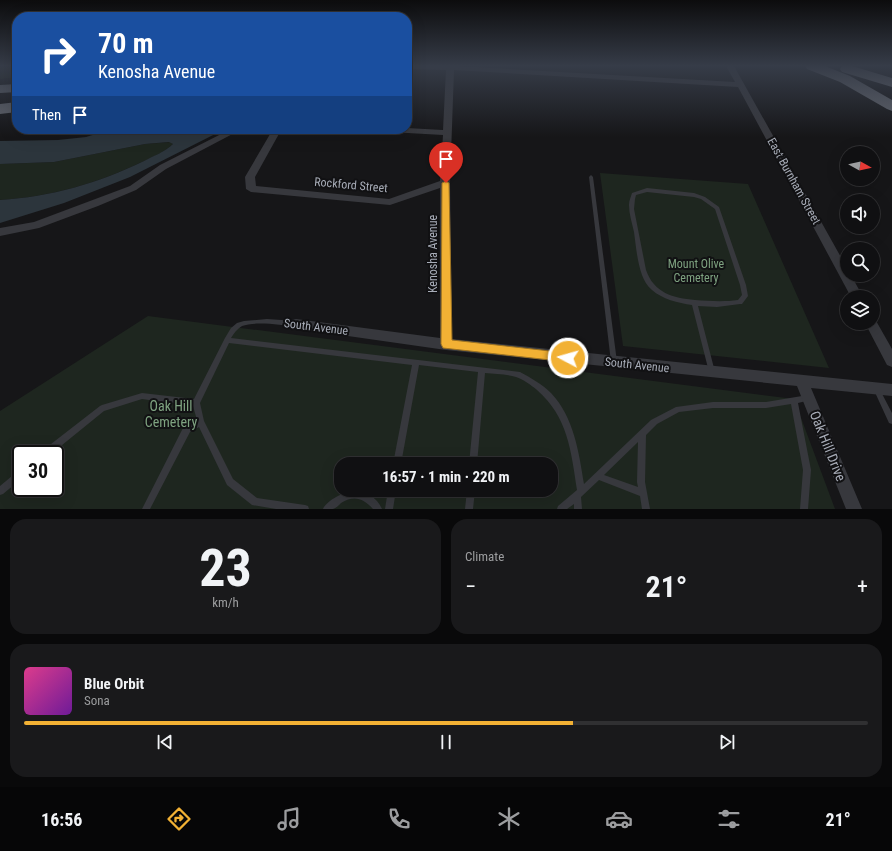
<!DOCTYPE html>
<meta charset="utf-8">
<style>
:root{--surface:#101012;--page:#19191b;--text:#f1f3f6;--muted:#9c9d9f;--line:#303032;--accent:#f2b134}
body{margin:0;font-family:"Roboto Condensed",sans-serif;background:var(--page);color:var(--text);height:100vh;display:flex;flex-direction:column;font-size:15px;white-space:nowrap}
*{box-sizing:border-box;margin:0}
p{font-size:13px;color:var(--muted)}
.icon{flex:none;width:22px;height:22px;fill:none;stroke:currentColor;stroke-width:2;stroke-linecap:round;stroke-linejoin:round}
.map{position:relative;height:509px;overflow:hidden}
.details{display:flex;flex-direction:column;gap:10px;padding:10px;background:#09090a;flex:1}
.details>*{flex:none}
.banner{position:absolute;left:12px;top:12px;width:400px;height:122px;border-radius:16px;box-shadow:0 4px 16px #0002,0 0 0 1px var(--line);background:#1a4fa0;color:#fff;overflow:hidden}
.needle{width:26px;rotate:98deg}
.tools{position:absolute;left:840px;top:146px;display:grid;gap:8px}
.tools a{display:grid;place-items:center;width:40px;height:40px;border-radius:50%;background:var(--surface);box-shadow:0 4px 16px #0002,0 0 0 1px var(--line);font-size:20px}
.speed{position:absolute;left:12px;top:445px;display:flex;gap:8px;font-size:20px;font-weight:700;text-align:center}
.speed>*{display:grid;place-content:center;width:52px;height:52px;border-radius:50%;background:var(--surface);box-shadow:0 4px 16px #0002,0 0 0 1px var(--line);line-height:1}
.speed .limit{border:2px solid #111;border-radius:6px;background:#fff;color:#111}
.pin{position:absolute;display:grid;place-items:center;width:34px;height:34px;color:#fff;margin:-41px -17px;border-radius:50% 50% 50% 0;rotate:-45deg;box-shadow:0 0 4px #0007}
.pin .icon{rotate:45deg}
.me{position:absolute;width:44px;margin:-22px;rotate:276deg;stroke-linejoin:round;filter:drop-shadow(0 0 3px #0008)}
.turn{display:flex;align-items:center;gap:14px;height:84px;padding:0 20px;font-size:18px}
.turn .icon{width:52px;height:52px;stroke-width:2.5}
.turn b{display:block;font-size:28px;line-height:34px}
.then{display:flex;align-items:center;height:38px;padding:0 20px;background:#0003;gap:8px;font-size:15px}
.big{font-size:30px;font-weight:700;line-height:1.1}
.details .tile{flex:1;display:flex;flex-direction:column;justify-content:center;gap:6px;min-width:0;padding:0 14px;border-radius:16px;background:var(--page)}
.details .dial{align-items:center;gap:0}
.dial b{font-size:52px;line-height:1}
.song{display:flex;align-items:center;gap:12px}
.cover{width:48px;height:48px;border-radius:6px;background:linear-gradient(135deg,hsl(330 70% 55%),hsl(280 70% 35%))}
.played{height:4px;border-radius:2px;background:linear-gradient(90deg,var(--accent) 65%,var(--line) 65%)}
.keys{display:flex;justify-content:space-around;direction:ltr}
.heat{display:flex;justify-content:space-between;align-items:center;font-size:22px;direction:ltr}
.details .tiles{flex:1;display:grid;gap:10px;grid-template-columns:1fr 1fr}
.tile:last-child{grid-column:span 2}
.trip{position:absolute;left:334px;top:457px;width:224px;height:40px;border-radius:16px;background:var(--surface);box-shadow:0 4px 16px #0002,0 0 0 1px var(--line);font-weight:700;line-height:40px;text-align:center}
.tab-bar{display:flex;height:64px;justify-content:space-around;align-items:center;background:#060607;color:var(--muted)}
.tab-bar .icon{width:28px;height:28px}
.tab-bar .active{color:var(--accent)}
.tab-bar b{font-size:18px;color:var(--text)}
.map>svg:first-child{display:block}
</style>
<div class="map">
<svg width="892" height="509" viewBox="0 0 892 509">
<rect width="100%" height="100%" fill="#161618"/>
<path fill="#1e261f" fill-rule="evenodd" d="M0 66H17V77L0 79Z
M170 142 173 144C165 152 154 156 144 161 99 183 50 197 0 200V164L54 162 145 144Z
M600 173 748 184 829 368 623 346Z
M148 316 794 399 835 509H0V411ZM21 454H55V488H21ZM341 464H551V490H341Z"/>
<path fill="#2c353c" d="M112 129H225L130 177 64 203 0 223V200C50 197 99 183 144 161 153 156 165 152 173 144L169 142 145 144 54 162 0 164V141L58 140 86 137Z"/>
<g fill="none" stroke-linecap="round" stroke-linejoin="round">
<path fill="#37383d" fill-rule="evenodd" d="M591 175 593 177 617 362 616 364 614 365 612 364 611 362 589 177Z
M647 188 694 193 705 197 719 207 746 285 748 296 742 304H740L717 307 698 306 715 372 714 374 712 375 710 374 709 372 692 305C678 303 662 299 652 290 647 286 644 280 642 275 637 261 636 246 634 232 632 223 629 214 629 205 629 200 631 197 632 193ZM647 192 694 197 701 199 715 209 740 285 742 295 738 300C724 302 709 301 695 300 673 298 654 293 646 270L634 209 635 199 636 195Z
M267 319 296 321 298 322 299 324 298 326 296 327C282 325 255 321 242 326 237 329 234 333 231 338L520 372C531 378 542 384 551 393 574 417 579 453 584 484L651 420 676 407 713 402H766L808 395 810 396 811 398 810 400 798 403 811 470 808 509H800L803 470 791 404 766 408H713L679 412 657 424 646 435 645 482 650 509H642L640 496 599 480 581 497 582 509H574V504L567 509H557L558 506 577 490C571 451 568 417 537 390 531 385 523 379 516 377 506 374 495 374 485 373L477 464H469L478 372 419 365 401 464H393L412 365 229 343 200 403 204 421 233 479 257 498 305 505 308 506 309 509H276L252 505 227 485 199 427 190 432 150 509H142L184 426 197 420 193 406 142 399 104 411 51 454H41L42 451 100 406 102 405 142 393 194 399 225 338 231 328 237 323 244 321ZM638 442 637 482 638 487 604 475Z
M876 385 878 386 892 413V424L889 423 873 388 874 386Z
M21 470V479L3 494 0 495V486L18 471Z
M353 490C365 491 377 497 382 509H373C363 498 354 495 341 503 339 505 336 508 333 509 330 509 326 509 323 509 327 500 343 493 353 490Z
M388 490H396L393 509H385Z
M467 490H475L473 509H465Z"/>
<path fill="#37383d" fill-rule="evenodd" d="M407 66H456L735 82 726 66H734L847 268V275H851L863 297H851L738 87 454 70 450 183 452 339 892 384V396L811 388 862 509H846L797 386 446 350 292 328 290 324 292 320 296 319 440 338V188L390 205 251 192 246 189 245 177 273 129H284L280 132 255 177 256 186 389 199 440 181 443 135 390 132 386 129H407V128L443 130 446 70 407 69Z
M231 129H242L166 169 136 190 98 206 39 228 0 236V228L34 222 130 186 160 165Z
M873 319H875L892 349V367L887 365 865 323H873Z"/>
<path fill="#63666e" fill-rule="evenodd" d="M805 66H825L850 76 892 100V111L887 109 840 82 807 69Z
M842 66H852L892 78V87L842 72 840 69Z
M17 84V92L0 93V85Z
M17 102V112L0 114V104Z"/>
</g>
<linearGradient id="sky" x2="0" y2="1"><stop stop-color="#0c0c0d"/><stop offset="0.48" stop-color="#363c48"/><stop offset="1" stop-color="#363c48" stop-opacity="0"/></linearGradient>
<rect width="892" height="137" fill="url(#sky)"/>
<path fill="#f2b134" stroke="#9d7322" d="M446 181 449 183 452 340 568 353 572 354 574 358 572 361 568 362 443 348 441 344 442 183Z"/>
<g text-anchor="middle" dominant-baseline="central" stroke-width="4" stroke-linejoin="round" paint-order="stroke">
<g font-size="12" fill="#a8adb8" stroke="#111113">
<text transform="translate(794 181) rotate(61)">East Burnham Street</text>
<text transform="translate(351 185) rotate(5)">Rockford Street</text>
<text transform="translate(433 254) rotate(-90)">Kenosha Avenue</text>
<text transform="translate(316 327) rotate(7)">South Avenue</text>
<text transform="translate(637 365) rotate(6)">South Avenue</text>
</g>
<g font-size="12" fill="#7fa381" stroke="#111113">
<text x="696" y="264">Mount Olive<tspan x="696" dy="14">Cemetery</tspan></text>
</g>
<g font-size="14" fill="#7fa381" stroke="#111113">
<text x="171" y="406">Oak Hill<tspan x="171" dy="16">Cemetery</tspan></text>
</g>
<g font-size="14" fill="#a8adb8" stroke="#111113">
<text transform="translate(828 446) rotate(68)">Oak Hill Drive</text>
</g>
</g>
</svg>
<div class="tools">
<a><svg class="needle" viewBox="-14 -14 28 28"><path d="M0-13l5 13h-10z" fill="#e53935"/><path d="M0 13l5-13h-10z" fill="#9c9d9f"/></svg></a>
<a><svg class="icon" aria-label="sound" viewBox="0 0 24 24"><path d="M4 9h4l5-4v14l-5-4H4zM17 9q2 3 0 6"/></svg></a>
<a><svg class="icon" aria-label="search" viewBox="0 0 24 24"><circle cx="10" cy="10" r="6"/><path d="M15 15l6 6"/></svg></a>
<a><svg class="icon" aria-label="layers" viewBox="0 0 24 24"><path d="M12 4l9 5-9 5-9-5zM3 14l9 5 9-5"/></svg></a>
</div>
<div class="speed"><div class="limit">30</div></div>
<div class="pin" style="left:446px;top:183px;background:#d93025"><svg class="icon" aria-label="arrive" viewBox="0 0 24 24"><path d="M6 21V4h12l-3 4 3 4H6"/></svg></div>
<svg class="me" style="left:568px;top:358px" viewBox="-20 -20 40 40"><circle r="17" fill="#f2b134" stroke="#fff" stroke-width="3"/><path d="M0-11L8 9 0 5-8 9z" fill="#fff"/></svg>
<div class="trip">16:57 · 1 min · 220 m</div>
<div class="banner">
<div class="turn"><svg class="icon" aria-label="right" viewBox="0 0 24 24"><path d="M7 20v-9h11M14 6l5 5-5 5"/></svg><div><b>70 m</b>Kenosha Avenue</div></div>
<div class="then">Then<svg class="icon" aria-label="arrive" viewBox="0 0 24 24"><path d="M6 21V4h12l-3 4 3 4H6"/></svg></div>
</div>
</div>
<section class="details">
<div class="tiles">
<div class="tile dial"><b>23</b><p>km/h</p></div>
<div class="tile"><p>Climate</p>
<div class="heat"><a>−</a><b class="big">21°</b><a>+</a></div>
</div>
<div class="tile">
<div class="song"><i class="cover"></i><div><b>Blue Orbit</b><p>Sona</p></div></div>
<div class="played"></div>
<div class="keys"><svg class="icon" aria-label="previous" viewBox="0 0 24 24"><path d="M18 5L8 12l10 7zM5 5v14"/></svg><svg class="icon" aria-label="pause" viewBox="0 0 24 24"><path d="M8 5v14M16 5v14"/></svg><svg class="icon" aria-label="next" viewBox="0 0 24 24"><path d="M6 5l10 7-10 7zM19 5v14"/></svg></div>
</div>
</div>
</section>
<nav class="tab-bar">
<b>16:56</b>
<svg class="icon active" aria-label="directions" viewBox="0 0 24 24"><path d="M12 3l9 9-9 9-9-9zM9 14v-3h6M13 9l2 2-2 2"/></svg>
<svg class="icon" aria-label="music" viewBox="0 0 24 24"><path d="M9 18V5l10-2v13"/><circle cx="6" cy="18" r="3"/><circle cx="16" cy="16" r="3"/></svg>
<svg class="icon" aria-label="phone" viewBox="0 0 24 24"><path d="M5 4h4l2 5-3 2q2 4 5 5l2-3 5 2v4C11 20 4 13 5 4z"/></svg>
<svg class="icon" aria-label="climate" viewBox="0 0 24 24"><path d="M12 3v18M4 7l16 10M4 17L20 7"/></svg>
<svg class="icon" aria-label="car" viewBox="0 0 24 24"><path d="M5 17H2v-5l4-1 3-4h7l3 4 3 1v5h-3M9 17h6M6 11h13"/><circle cx="7" cy="17" r="2"/><circle cx="17" cy="17" r="2"/></svg>
<svg class="icon" aria-label="filters" viewBox="0 0 24 24"><path d="M4 7h16M4 17h16"/><circle cx="9" cy="7" r="2"/><circle cx="15" cy="17" r="2"/></svg>
<b>21°</b>
</nav>
